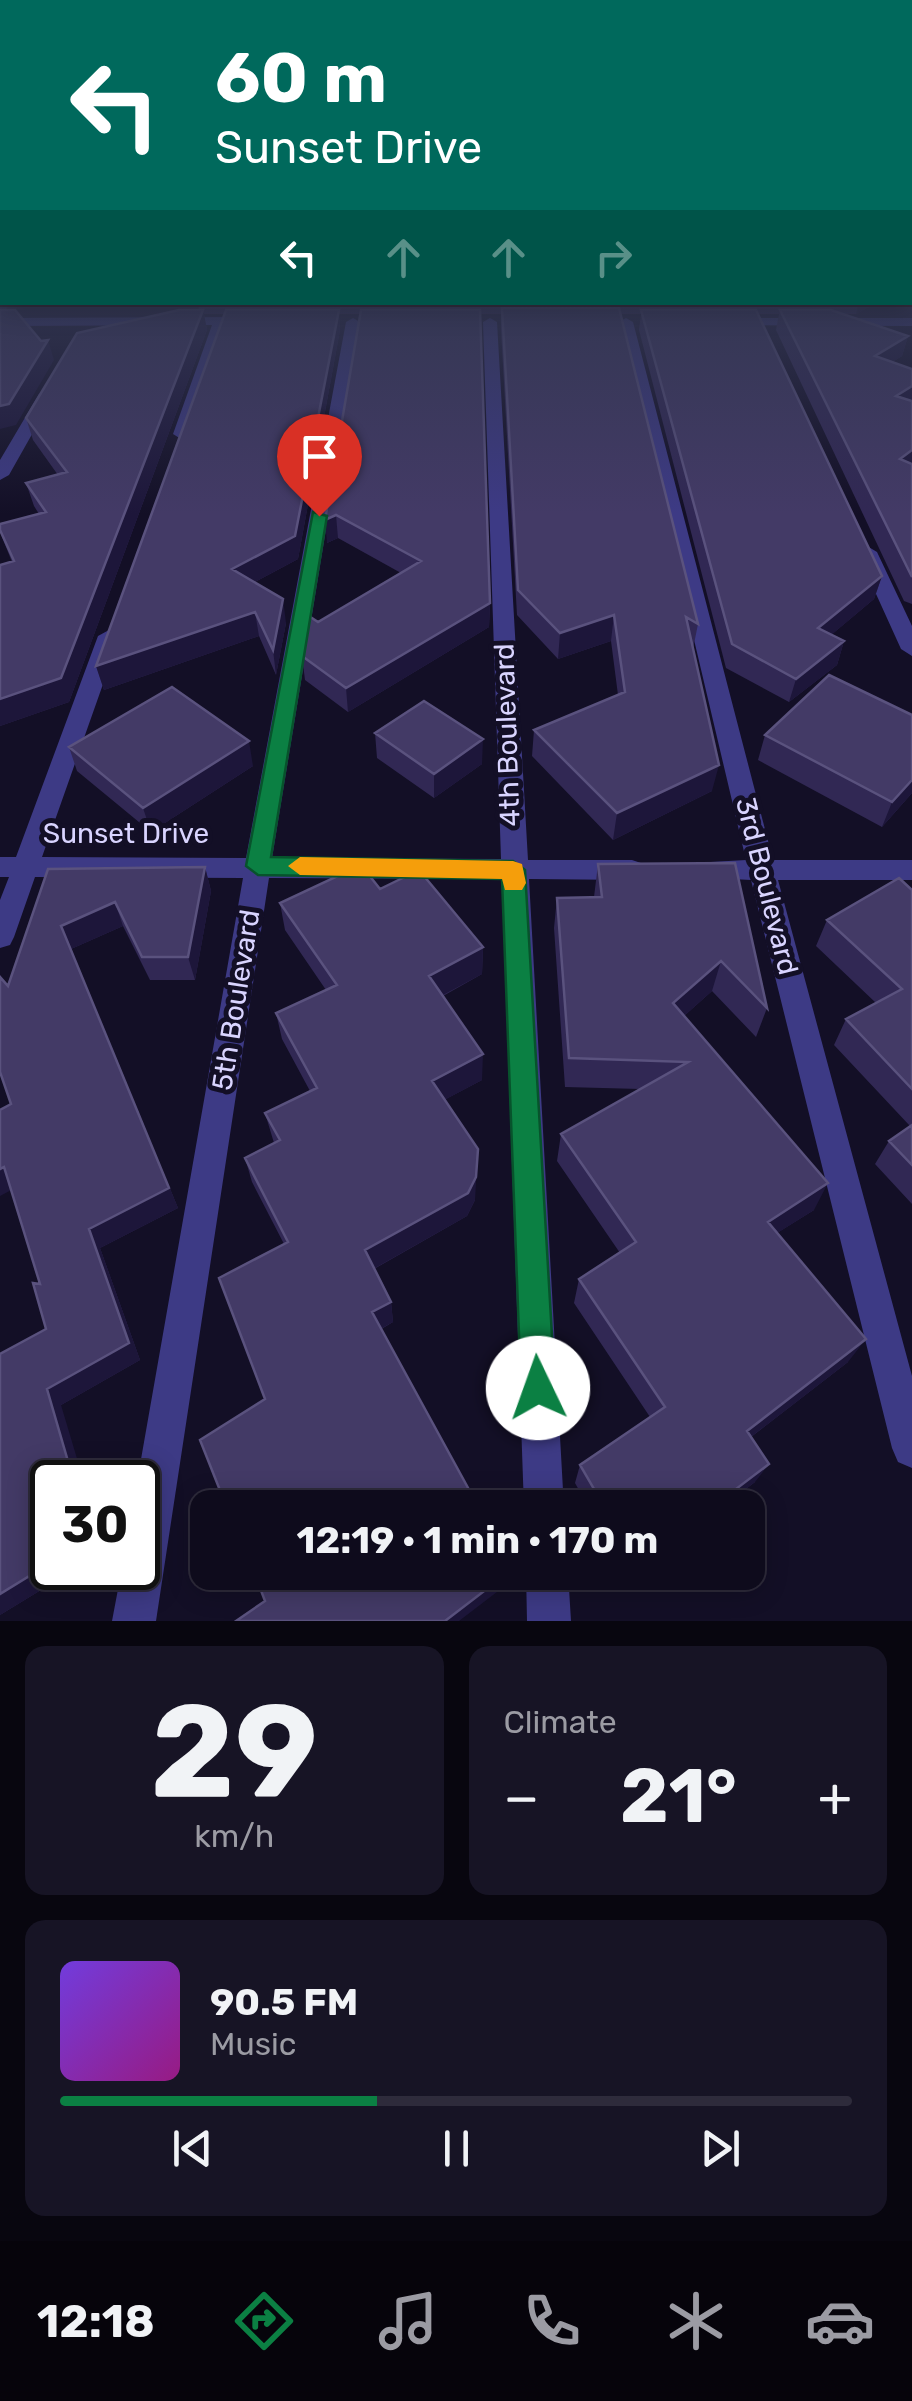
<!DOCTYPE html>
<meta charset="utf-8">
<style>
:root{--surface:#0e0b1c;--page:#171425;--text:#f1f3f6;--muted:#9b9ba3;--line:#2e2b3b;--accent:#0b8043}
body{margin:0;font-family:Rubik,sans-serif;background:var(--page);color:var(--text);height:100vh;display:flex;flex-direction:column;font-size:38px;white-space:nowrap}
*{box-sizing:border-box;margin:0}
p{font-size:32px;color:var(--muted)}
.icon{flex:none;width:55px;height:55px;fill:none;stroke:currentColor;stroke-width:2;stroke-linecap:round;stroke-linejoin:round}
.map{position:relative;height:1621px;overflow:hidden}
.details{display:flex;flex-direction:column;gap:25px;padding:25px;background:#08060f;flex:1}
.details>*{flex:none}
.guide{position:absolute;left:0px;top:0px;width:912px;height:305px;box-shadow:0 5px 25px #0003,0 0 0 2px var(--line);background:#00695c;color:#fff;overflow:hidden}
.speed{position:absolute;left:30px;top:1460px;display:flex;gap:20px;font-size:50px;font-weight:700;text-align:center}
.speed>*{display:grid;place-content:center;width:130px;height:130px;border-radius:50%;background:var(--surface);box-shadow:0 5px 25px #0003,0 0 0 2px var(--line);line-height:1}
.speed .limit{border:5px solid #111;border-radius:15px;background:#fff;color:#111}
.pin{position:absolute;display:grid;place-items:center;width:85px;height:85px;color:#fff;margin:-102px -42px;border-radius:50% 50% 50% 0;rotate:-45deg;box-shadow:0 0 10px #0007}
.pin .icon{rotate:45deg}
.me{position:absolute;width:110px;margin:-55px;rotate:357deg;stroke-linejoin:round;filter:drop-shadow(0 0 8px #0008)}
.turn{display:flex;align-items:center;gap:35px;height:210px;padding:0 50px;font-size:45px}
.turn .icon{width:130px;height:130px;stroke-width:2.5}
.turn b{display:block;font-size:70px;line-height:85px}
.lanes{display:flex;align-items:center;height:95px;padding:0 50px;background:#0003;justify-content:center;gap:50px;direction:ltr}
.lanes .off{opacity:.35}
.big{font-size:75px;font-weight:700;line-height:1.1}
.details .card{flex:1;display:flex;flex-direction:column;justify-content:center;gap:15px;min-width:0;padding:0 35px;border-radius:20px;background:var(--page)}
.details .dial{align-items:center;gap:0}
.dial b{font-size:130px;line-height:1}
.song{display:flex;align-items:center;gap:30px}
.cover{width:120px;height:120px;border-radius:15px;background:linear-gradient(135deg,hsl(260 70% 55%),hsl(310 70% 35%))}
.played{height:10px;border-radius:5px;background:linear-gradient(90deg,var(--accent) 40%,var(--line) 40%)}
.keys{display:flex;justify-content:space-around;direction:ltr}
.heat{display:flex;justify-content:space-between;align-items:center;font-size:55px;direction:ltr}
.details .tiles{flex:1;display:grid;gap:25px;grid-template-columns:1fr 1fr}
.card:last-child{grid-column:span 2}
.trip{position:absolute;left:190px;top:1490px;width:575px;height:100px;border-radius:20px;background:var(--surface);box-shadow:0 5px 25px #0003,0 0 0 2px var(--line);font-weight:700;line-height:100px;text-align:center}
.dock{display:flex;height:160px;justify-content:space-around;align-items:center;background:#06040b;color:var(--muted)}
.dock .icon{width:70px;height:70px}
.dock .on{color:var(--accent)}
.dock b{font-size:45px;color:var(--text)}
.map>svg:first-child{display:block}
</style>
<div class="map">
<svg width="912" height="1621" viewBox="0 0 912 1621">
<rect width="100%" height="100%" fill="#130f26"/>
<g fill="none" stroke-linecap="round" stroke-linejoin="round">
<path fill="#3d3a85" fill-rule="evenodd" d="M255 317 262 321 260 324 227 325 189 434 181 439 173 434 212 325 0 326V318Z
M353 318 360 322 272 858 501 859 483 322 490 318 497 322 528 860H632L641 863 645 870 641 877 632 880 529 879 564 1508H524L502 879 269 878 156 1621H112L122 1568H138L137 1482 243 878 35 877 14 937 10 945 0 948V900L9 877H0V857H16L98 636 109 630 120 636 42 857 246 858 346 322Z
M626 318 633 322 773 860H912V880H778L912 1376V1468L898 1462 892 1448 751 880 693 877 689 870 693 863 746 860 619 322Z
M725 318H912V326L730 325 725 324Z
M39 394 53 397 9 475 0 480V460Z
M867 546 877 552 912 626V656L901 649 857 552Z
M526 1572H568L571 1621H527Z"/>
</g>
<path fill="#312854" d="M198 302H878L856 314H843L908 336 902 356 892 362 912 369V604L904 601 776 330 779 314H758L882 576 874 599 831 635 844 641 837 665 789 702 726 668 639 330 641 314H621L698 624 693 649 712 791 613 840 532 756 534 730 618 695 611 641 558 659 517 615 501 330V314H480L490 603 489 627 348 712 305 680 302 656 318 622 401 573 338 538 327 543 360 314H339L340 330 298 559 255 582 286 623 276 675 259 636 104 690 96 666 224 314H204L207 330 69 702 0 726V565L12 562 0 532V524L39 514 34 506 26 483 58 475 33 440 26 418 199 310Z
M375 733 482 764 434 798 377 758Z
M765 735 912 793 882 827 758 760Z
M69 747 253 766 151 832 77 771Z
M735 863 767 1008 756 1037 712 991 684 1016 814 1210 777 1233 848 1362 751 1437 755 1482 721 1508H589L575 1483 580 1465 650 1417 574 1303 579 1279 620 1253 557 1161 561 1134 640 1089 565 1087 554 928 557 898 594 897 598 864Z
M205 867 211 891 195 980H150L123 926 71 949 178 1208 100 1248 140 1360 61 1405 52 1568H77L0 1615 46 1329 40 1284 8 986 48 869Z
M380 889 483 947 482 974 443 996 482 1080 444 1100 475 1200 467 1216 374 1269 391 1302 393 1322 265 1399 284 1244 252 1182 245 1158 274 1143 265 1113 310 1091 282 1039 276 1013 326 990 285 930 280 903Z
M912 890V1204L875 1164 889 1141 910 1126 834 1045 846 1019 876 1003 816 946 827 920Z"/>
<path fill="#1d163a" d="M2 287V302H10L7 309 8 314 0 315V291Z
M859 302H878L856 314Z
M203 310 207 330 69 702 0 726V699Z
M339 310 340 330 298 559 236 592 232 569Z
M908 336 902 356 869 377 875 356Z
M48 340 54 360 16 425 0 429V406Z
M912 386V403L896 396Z
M912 450V466L900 459Z
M336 515 338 538 327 543 325 520Z
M882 576 874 599 811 652 818 628Z
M283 599 286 623 276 675 273 650Z
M490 603 489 627 348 712 346 688Z
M255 612 259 636 104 690 96 666Z
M614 615 611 641 558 659 560 633Z
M844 641 837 665 789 702 796 679Z
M483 739 482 764 434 798V774Z
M249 741 253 766 151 832 143 808Z
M719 765 712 791 613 840 617 813Z
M912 780V793L882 827 892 802Z
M205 867 211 891 195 980 188 957Z
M115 902 123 926 71 949 178 1208 100 1248 140 1360 61 1405 84 1482H74L47 1389 89 1229 61 926Z
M483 947 482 974 430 1002 429 976Z
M721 961 712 991 666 1032 673 1003Z
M483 1054 482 1080 433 1106 432 1081Z
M478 1149 475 1200 467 1216 368 1272 365 1250Z
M4 1167 17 1187 0 1196V1169Z
M828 1183 814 1210 755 1247 768 1222Z
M391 1302 393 1322 375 1332 372 1312Z
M866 1339 848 1362 734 1450 747 1431Z
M769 1464 755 1482 721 1508H711Z
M52 1562V1568H77L0 1615V1594Z
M509 1572H512L510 1582 459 1621H445Z"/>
<path fill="#433a66" stroke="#5a527e" stroke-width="2.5" d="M502 308H619L698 624 686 617 719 765 617 813 534 730 625 692 614 615 560 633 518 590Z
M0 310H15L41 341 48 340 9 404 0 406Z
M179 310H203L61 678 0 699V565L14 561 0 530V524L46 512 26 483 67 472 26 418 77 333Z
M226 310H339L295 536 232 569 283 599 273 650 255 612 96 666Z
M361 310H480L490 603 346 688 302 656 309 616 318 622 421 561 336 515 325 520Z
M641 310H756L882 576 818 628 844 641 796 679 732 644Z
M780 310H831L908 336 875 356 912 369V386L896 396 912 401V450L900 459 912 464V577Z
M829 675 912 715V780L892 802 765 735Z
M172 687 249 741 143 808 69 747Z
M424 701 483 739 434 774 375 733Z
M735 863 767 1008 721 961 673 1003 828 1183 768 1222 866 1339 747 1431 769 1464 711 1508H605L580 1465 665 1407 579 1279 636 1242 561 1134 688 1062 569 1058 557 898 602 897 598 864Z
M361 865 380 889 419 870 483 947 429 976 483 1054 432 1081 478 1149 476 1177 468 1193 365 1250 391 1302 372 1312 479 1508H227L200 1440 265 1399 219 1278 288 1242 245 1158 280 1140 265 1113 317 1088 276 1013 337 985 280 903Z
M205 867 188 957H142L115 902 61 926 169 1188 89 1229 129 1343 47 1389 74 1482H52V1562L0 1594V1354L46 1329 33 1283 40 1284 4 1167 0 1169V1110L11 1104 0 1072V977L8 986 48 869Z
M899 878 912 890V1089L846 1019 902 989 827 920Z
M912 1125V1165L889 1141Z
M254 1572H509L445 1621H236L265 1601Z"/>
<linearGradient id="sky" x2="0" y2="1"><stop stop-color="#0a0815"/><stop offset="0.56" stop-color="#333752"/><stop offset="1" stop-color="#333752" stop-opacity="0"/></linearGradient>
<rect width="912" height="514" fill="url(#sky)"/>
<path fill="#0b8043" stroke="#07532c" stroke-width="2.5" d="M313 512 327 516 271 857 513 861 525 870 555 1388 550 1400 538 1405 526 1400 521 1388 502 879 258 875 246 866Z"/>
<path fill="#f59e0b" d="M300 857 513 861 522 864 526 883 522 890H505L502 879 300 875 288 866Z"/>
<g text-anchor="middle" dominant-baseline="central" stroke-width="10" stroke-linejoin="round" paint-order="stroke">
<g font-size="28" fill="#d9d4ff" stroke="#130f26">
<text transform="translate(507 735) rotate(-92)">4th Boulevard</text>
<text x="126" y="833">Sunset Drive</text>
<text transform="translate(767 886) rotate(76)">3rd Boulevard</text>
<text transform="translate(236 1000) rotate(-81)">5th Boulevard</text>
</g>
</g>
</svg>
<div class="speed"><div class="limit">30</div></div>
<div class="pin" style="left:319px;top:516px;background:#d93025"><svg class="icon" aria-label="arrive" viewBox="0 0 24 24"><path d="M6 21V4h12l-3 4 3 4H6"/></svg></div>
<svg class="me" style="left:538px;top:1388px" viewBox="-20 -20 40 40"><circle r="19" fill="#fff"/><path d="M0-13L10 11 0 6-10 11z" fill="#0b8043"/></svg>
<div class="trip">12:19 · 1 min · 170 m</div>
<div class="guide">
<div class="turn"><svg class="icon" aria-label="left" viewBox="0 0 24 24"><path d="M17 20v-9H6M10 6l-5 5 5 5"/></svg><div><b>60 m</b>Sunset Drive</div></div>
<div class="lanes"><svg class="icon" aria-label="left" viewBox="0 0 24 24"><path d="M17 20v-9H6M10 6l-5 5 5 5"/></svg><svg class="icon off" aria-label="ahead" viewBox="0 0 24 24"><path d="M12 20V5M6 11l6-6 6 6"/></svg><svg class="icon off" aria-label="ahead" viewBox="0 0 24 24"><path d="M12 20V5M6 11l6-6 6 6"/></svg><svg class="icon off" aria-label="right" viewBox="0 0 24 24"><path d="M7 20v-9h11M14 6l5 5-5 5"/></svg></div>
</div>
</div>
<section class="details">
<div class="tiles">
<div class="card dial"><b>29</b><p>km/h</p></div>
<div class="card"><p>Climate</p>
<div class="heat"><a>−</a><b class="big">21°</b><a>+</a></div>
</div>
<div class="card">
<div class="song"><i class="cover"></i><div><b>90.5 FM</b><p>Music</p></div></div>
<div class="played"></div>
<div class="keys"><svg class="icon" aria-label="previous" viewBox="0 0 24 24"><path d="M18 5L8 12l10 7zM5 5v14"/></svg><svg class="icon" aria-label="pause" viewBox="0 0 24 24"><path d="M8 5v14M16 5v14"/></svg><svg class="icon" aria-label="next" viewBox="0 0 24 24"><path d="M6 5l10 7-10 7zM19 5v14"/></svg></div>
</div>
</div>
</section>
<nav class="dock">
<b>12:18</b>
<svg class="icon on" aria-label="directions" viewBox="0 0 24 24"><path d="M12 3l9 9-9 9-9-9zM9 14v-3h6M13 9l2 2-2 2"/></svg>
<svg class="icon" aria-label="music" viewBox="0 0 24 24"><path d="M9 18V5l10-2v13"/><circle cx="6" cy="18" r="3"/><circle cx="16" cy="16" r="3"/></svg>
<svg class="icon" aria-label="phone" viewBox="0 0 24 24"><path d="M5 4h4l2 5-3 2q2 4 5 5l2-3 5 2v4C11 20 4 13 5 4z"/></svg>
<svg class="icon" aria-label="climate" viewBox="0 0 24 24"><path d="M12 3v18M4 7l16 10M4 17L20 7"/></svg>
<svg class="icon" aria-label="car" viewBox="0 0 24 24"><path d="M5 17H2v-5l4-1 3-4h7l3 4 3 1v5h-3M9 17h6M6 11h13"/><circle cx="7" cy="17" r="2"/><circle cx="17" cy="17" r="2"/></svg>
</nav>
